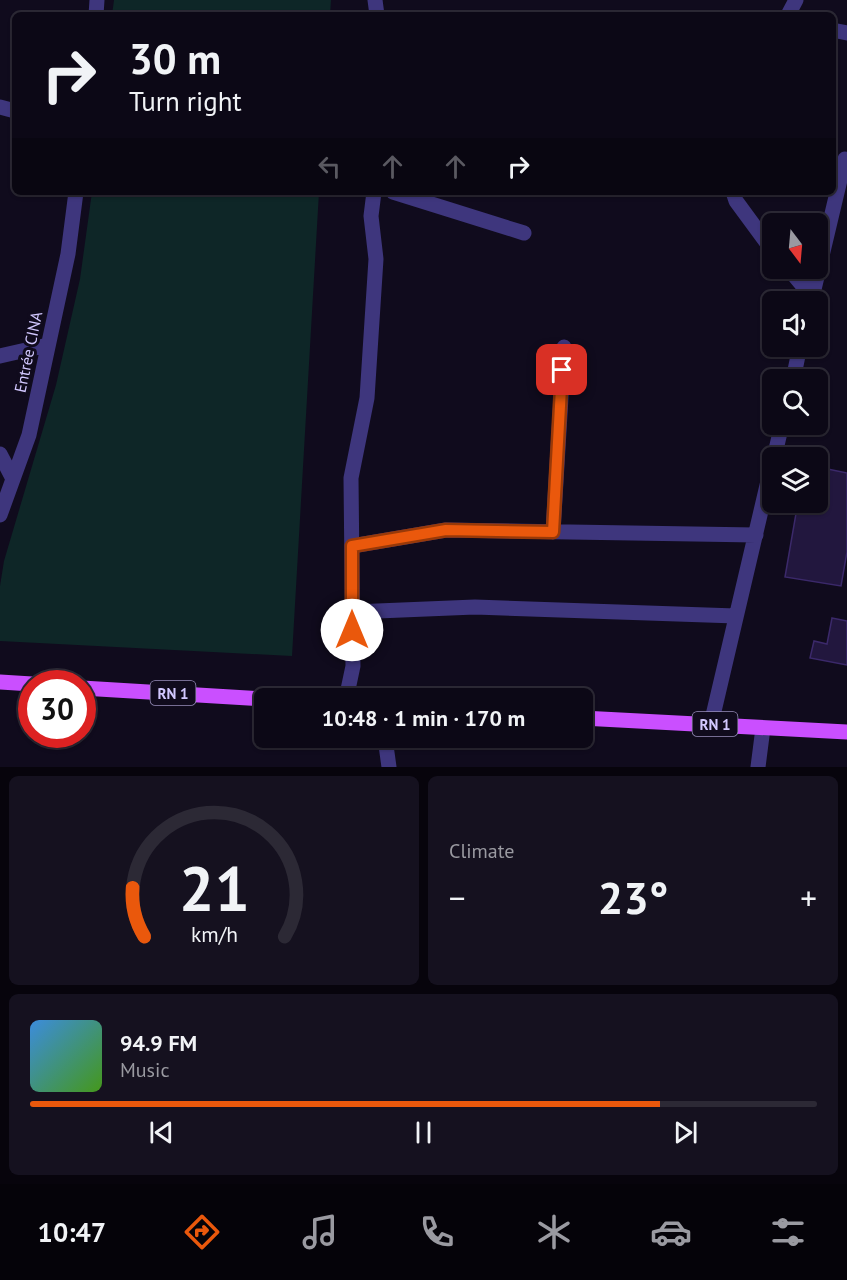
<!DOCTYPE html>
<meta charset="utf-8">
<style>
:root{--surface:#0c0816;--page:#15111f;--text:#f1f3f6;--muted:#9a9aa1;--line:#2c2935;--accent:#ea580c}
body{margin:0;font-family:"PT Sans",sans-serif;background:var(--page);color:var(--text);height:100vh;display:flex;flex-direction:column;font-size:22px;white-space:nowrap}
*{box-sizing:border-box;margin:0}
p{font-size:20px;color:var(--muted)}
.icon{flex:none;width:33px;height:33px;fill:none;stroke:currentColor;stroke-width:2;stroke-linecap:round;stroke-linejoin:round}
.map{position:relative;height:767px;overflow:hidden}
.side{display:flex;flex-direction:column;gap:9px;padding:9px;background:#07040c;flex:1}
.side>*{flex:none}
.guide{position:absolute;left:12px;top:12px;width:824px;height:183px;border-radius:9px;box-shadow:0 2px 4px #0004,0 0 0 2px var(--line);background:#0c0816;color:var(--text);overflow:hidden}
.needle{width:39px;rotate:164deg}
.tools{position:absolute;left:762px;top:213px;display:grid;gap:12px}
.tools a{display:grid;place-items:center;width:66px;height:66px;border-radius:9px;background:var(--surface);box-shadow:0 2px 4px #0004,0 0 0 2px var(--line);font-size:30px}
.speed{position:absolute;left:18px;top:670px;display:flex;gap:12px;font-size:30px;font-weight:700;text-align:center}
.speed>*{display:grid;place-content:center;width:78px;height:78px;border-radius:50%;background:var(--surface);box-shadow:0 2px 4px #0004,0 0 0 2px var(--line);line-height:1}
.speed .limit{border:9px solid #d22;background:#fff;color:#111}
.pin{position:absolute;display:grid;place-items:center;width:51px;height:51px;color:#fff;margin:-26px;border-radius:12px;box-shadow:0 3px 9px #0006}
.me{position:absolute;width:66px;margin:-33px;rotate:0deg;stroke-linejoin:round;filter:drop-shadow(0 0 4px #0008)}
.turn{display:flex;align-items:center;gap:21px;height:126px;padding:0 18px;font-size:27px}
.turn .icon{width:78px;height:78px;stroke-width:2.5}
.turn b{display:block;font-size:42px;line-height:51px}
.lanes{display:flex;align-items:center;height:57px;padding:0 18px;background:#0003;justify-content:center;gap:30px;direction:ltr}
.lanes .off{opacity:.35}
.big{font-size:45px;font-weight:800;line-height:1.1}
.side .card{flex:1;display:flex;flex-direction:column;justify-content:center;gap:9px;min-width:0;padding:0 21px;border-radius:9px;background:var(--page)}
.side .dial{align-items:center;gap:0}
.dial svg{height:156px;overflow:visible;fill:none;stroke:var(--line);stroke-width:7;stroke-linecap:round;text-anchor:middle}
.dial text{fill:var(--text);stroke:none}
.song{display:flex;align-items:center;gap:18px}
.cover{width:72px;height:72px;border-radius:9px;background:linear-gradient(135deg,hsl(210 70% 55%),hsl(100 70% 35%))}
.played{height:6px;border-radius:3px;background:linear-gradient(90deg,var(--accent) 80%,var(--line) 80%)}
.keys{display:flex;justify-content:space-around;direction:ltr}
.heat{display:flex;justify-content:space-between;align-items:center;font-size:33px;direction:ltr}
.side .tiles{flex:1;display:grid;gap:9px;grid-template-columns:1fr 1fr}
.card:last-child{grid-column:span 2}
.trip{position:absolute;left:254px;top:688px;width:339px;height:60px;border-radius:9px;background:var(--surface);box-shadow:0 2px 4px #0004,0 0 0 2px var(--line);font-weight:800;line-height:60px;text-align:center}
.menu{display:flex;height:96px;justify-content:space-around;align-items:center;background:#050309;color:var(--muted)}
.menu .icon{width:42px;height:42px}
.menu .current{color:var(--accent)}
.menu b{font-size:27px;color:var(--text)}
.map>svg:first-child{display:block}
</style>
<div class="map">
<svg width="847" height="767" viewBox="0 0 847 767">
<rect width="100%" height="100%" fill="#100b1d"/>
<path fill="#0e2627" d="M114 0H331L330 15H112Z
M92 192H319L292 656 0 641V586L4 561 56 385 80 279Z"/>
<path fill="#22173e" stroke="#3b296a" stroke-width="1.5" d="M818 467 847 473V552L841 586 785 577 798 502H818Z
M832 618 847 621V665L810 658 814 641 827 644Z"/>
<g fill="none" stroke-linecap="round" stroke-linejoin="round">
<path stroke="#3e367d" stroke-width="15" d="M375 0 377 15
M96 15 97 0
M788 15 796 0
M832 30 847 33
M0 107 15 111
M393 192 524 233
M733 192 736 201 772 250
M788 268 812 297
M811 302 845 159
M0 356 48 345
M793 380 800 346
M0 454 13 479
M774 458 782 424
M0 515 29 435 68 254 76 192
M553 532 564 347
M352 546 446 530 756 535
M353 612 475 607 736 616
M346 699 353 666 351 478 367 398 376 259 371 216 374 192
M711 724 772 464
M385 738 389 767
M758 767 763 728"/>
<path stroke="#ca4fff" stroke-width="15" d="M0 682 32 684
M82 688 264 699
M582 718 847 732"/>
</g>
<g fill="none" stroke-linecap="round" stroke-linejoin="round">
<defs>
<path id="route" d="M352 630V546L446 530 553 532 562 370"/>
</defs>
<use href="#route" stroke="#983908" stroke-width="15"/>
<use href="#route" stroke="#ea580c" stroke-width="10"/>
</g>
<g text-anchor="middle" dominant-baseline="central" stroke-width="6" stroke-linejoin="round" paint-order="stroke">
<g fill="#100b1d" stroke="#988fbb" stroke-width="1.5">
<rect x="150.5" y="681" width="45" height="24" rx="4.5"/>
<rect x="692.5" y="712" width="45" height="24" rx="4.5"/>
</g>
<g font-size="15" font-weight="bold" fill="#d2c8ff">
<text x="173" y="693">RN 1</text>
<text x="715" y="724">RN 1</text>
</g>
<g font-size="16" fill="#d2c8ff" stroke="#100b1d">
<text transform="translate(28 352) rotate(-78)">Entrée CINA</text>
</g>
</g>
</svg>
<div class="tools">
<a><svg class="needle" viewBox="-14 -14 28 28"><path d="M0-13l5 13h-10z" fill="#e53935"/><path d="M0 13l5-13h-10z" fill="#9a9aa1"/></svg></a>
<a><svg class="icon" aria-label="sound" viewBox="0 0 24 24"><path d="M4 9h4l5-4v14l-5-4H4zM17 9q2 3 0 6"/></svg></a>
<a><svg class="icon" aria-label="search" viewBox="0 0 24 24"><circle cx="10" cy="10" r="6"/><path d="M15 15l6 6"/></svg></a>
<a><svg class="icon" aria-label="layers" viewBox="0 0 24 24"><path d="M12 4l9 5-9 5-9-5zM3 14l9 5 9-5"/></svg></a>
</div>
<div class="speed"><div class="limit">30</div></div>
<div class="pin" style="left:562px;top:370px;background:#d93025"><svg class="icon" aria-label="arrive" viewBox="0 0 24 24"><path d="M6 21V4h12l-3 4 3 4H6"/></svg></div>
<svg class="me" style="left:352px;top:630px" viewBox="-20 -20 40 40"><circle r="19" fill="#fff"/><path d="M0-13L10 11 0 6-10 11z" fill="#ea580c"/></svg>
<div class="trip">10:48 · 1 min · 170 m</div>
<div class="guide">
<div class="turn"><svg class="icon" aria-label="right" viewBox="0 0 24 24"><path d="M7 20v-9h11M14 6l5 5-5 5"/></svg><div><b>30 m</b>Turn right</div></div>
<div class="lanes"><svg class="icon off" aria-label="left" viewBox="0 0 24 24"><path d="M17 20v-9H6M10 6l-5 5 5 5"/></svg><svg class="icon off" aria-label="ahead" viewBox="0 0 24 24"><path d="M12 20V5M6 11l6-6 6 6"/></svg><svg class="icon off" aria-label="ahead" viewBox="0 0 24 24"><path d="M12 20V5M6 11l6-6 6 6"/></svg><svg class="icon" aria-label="right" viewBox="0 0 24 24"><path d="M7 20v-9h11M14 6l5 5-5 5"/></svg></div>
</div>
</div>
<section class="side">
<div class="tiles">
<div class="card dial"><svg viewBox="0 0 100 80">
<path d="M14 69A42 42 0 1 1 86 69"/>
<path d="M14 69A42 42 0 0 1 8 44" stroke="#ea580c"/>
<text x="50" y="56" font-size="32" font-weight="700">21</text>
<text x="50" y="72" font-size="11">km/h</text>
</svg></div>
<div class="card"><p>Climate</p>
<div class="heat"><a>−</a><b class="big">23°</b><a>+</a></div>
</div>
<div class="card">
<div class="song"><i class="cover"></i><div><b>94.9 FM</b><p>Music</p></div></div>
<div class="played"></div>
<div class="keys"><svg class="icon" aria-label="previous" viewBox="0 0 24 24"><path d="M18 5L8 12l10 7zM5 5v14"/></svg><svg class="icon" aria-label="pause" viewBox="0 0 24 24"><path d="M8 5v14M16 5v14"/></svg><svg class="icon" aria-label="next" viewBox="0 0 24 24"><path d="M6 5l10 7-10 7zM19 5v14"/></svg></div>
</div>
</div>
</section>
<nav class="menu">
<b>10:47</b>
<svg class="icon current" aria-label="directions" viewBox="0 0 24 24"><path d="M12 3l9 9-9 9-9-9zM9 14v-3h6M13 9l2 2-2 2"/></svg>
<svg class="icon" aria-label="music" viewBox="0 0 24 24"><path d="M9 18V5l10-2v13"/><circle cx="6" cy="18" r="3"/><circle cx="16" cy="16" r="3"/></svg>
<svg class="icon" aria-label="phone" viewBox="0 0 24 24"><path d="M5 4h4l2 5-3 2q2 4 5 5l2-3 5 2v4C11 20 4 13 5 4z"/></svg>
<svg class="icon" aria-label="climate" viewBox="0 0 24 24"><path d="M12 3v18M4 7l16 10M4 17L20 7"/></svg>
<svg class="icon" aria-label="car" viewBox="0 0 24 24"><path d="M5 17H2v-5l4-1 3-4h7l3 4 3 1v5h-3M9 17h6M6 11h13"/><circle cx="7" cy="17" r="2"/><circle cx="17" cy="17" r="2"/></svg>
<svg class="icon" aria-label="filters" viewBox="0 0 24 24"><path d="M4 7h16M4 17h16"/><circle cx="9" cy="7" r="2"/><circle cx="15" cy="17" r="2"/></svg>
</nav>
